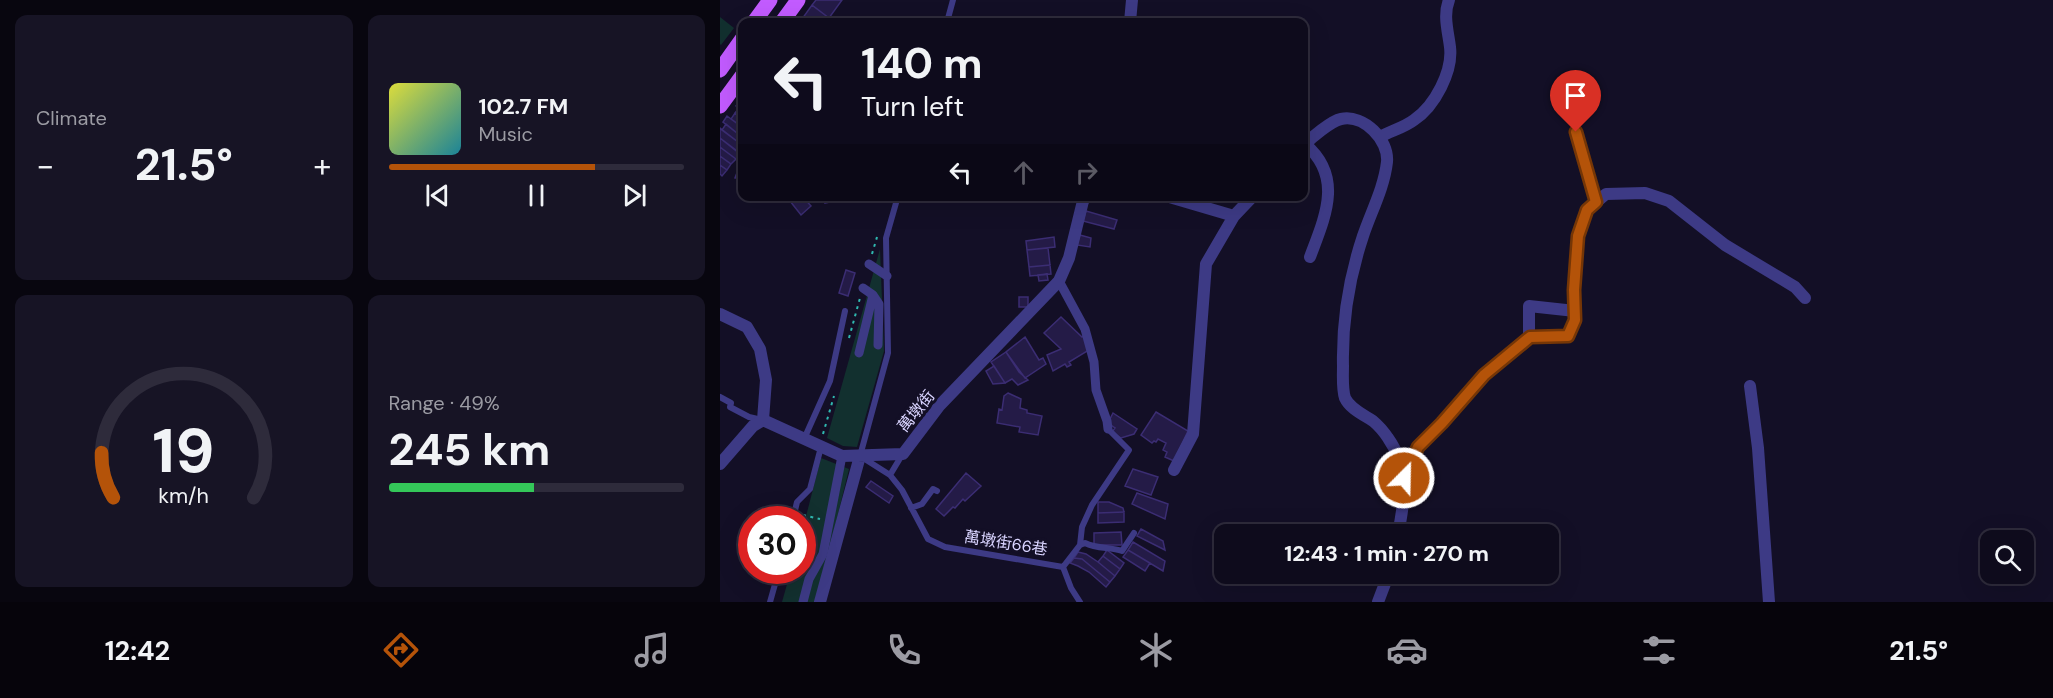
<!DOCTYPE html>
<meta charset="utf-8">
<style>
:root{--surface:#0e0b1c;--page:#171425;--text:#f1f3f6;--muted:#9b9ba3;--line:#2e2b3b;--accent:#b45309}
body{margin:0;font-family:"DM Sans","Noto Sans TC",sans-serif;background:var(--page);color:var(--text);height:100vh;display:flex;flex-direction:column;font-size:22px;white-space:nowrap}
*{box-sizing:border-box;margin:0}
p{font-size:20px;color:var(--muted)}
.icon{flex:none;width:33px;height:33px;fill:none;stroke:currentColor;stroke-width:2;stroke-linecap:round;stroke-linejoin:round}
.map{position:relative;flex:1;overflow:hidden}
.sheet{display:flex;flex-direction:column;gap:15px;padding:15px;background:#08060f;width:720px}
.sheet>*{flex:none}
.top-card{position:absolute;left:18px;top:18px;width:570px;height:183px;border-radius:12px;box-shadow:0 6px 24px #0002,0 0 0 2px var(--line);background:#0e0b1c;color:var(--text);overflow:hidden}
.buttons{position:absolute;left:1260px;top:530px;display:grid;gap:12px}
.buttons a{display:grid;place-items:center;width:54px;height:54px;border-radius:12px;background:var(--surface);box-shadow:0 6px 24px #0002,0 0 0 2px var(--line);font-size:30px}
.speed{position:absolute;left:18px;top:506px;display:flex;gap:12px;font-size:30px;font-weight:700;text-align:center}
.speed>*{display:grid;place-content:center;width:78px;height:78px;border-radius:50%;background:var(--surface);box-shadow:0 6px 24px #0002,0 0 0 2px var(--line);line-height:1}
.speed .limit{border:9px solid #d22;background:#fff;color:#111}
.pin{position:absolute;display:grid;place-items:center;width:51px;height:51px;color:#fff;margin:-62px -26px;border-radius:50% 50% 50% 0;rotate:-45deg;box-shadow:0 0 6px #0007}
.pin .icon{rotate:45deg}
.me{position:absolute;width:66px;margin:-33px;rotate:23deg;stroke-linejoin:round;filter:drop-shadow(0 0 4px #0008)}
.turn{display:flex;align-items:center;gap:21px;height:126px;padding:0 24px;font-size:27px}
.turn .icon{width:78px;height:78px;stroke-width:2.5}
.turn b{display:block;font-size:42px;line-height:51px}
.lanes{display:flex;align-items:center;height:57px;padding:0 24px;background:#0003;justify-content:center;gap:30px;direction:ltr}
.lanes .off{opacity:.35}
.big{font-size:45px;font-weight:700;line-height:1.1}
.sheet .tile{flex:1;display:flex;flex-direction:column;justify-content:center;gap:9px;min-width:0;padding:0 21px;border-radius:12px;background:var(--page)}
.sheet .dial{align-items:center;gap:0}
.dial svg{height:156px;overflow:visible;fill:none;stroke:var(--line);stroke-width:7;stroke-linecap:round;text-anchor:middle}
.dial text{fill:var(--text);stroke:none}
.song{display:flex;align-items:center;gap:18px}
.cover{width:72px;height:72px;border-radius:9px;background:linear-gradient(135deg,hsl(60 70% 55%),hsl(190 70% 35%))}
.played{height:6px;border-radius:3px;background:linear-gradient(90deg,var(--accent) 70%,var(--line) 70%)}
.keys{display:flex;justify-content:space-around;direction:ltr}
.heat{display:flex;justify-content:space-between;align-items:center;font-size:33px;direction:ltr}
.charge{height:9px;border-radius:4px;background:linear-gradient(90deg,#34c759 49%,var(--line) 0)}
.sheet .tiles{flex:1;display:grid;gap:15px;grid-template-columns:repeat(2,1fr)}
.trip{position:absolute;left:494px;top:524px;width:345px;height:60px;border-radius:12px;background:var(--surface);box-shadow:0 6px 24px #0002,0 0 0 2px var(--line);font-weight:700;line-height:60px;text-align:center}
.tabs{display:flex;height:96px;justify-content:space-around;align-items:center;background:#06040b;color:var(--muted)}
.tabs .icon{width:42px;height:42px}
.tabs .selected{color:var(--accent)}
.tabs b{font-size:27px;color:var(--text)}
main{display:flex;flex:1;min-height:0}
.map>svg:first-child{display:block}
</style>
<main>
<section class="sheet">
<div class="tiles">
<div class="tile"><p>Climate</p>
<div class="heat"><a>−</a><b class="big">21.5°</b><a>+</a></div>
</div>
<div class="tile">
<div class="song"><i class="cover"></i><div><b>102.7 FM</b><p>Music</p></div></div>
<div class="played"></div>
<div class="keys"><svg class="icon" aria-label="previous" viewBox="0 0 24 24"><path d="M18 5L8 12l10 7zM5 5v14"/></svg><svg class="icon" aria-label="pause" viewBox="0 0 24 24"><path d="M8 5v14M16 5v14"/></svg><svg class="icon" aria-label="next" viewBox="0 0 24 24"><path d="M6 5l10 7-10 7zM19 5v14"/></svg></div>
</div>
<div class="tile dial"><svg viewBox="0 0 100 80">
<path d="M14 69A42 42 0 1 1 86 69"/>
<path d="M14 69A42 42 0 0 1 8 46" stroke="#b45309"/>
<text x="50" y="56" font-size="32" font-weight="700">19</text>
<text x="50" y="72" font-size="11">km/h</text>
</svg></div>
<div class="tile"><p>Range · 49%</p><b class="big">245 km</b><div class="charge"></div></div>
</div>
</section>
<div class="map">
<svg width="1333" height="602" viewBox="0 0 1333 602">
<rect width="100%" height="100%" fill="#130f26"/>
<path fill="#12302f" d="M0 17 14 28 1 45 0 44Z
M160 249 164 351 137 447 123 446 107 438Z
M101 458 129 469 100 588 96 602H62L71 570H82L83 528Z"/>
<path fill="#241b47" stroke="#3b2d73" stroke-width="1.5" d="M96 0H122L109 18 92 5Z
M92 5 109 18 105 22H86L82 19Z
M21 100 22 101V111L16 106Z
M19 108 22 111V119L15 113Z
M15 113 22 119V127L11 119Z
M7 116 22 127V137L3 122Z
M6 124 22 137V145L2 130Z
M0 128 22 145 20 153 0 138Z
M0 138 20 154 16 159 0 147Z
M0 147 16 159 11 164 0 156Z
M0 156 11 164 7 170 0 165Z
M0 165 7 170 2 176 0 174Z
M20 165H22V179L15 178Z
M76 196H82L91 206 81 215 70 201Z
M104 196H124V199L105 203Z
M366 211 397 220 394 229 363 221Z
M360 235 371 238 370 247 357 245Z
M334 237 335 247 307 250 306 241Z
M328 248 330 265 309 267 307 250Z
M330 265 331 274 310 276 309 267Z
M126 270 135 273 128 296 119 293Z
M327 274 328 280 319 281 318 275Z
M299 297H308V307H299Z
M341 317 362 337 365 335 369 350 349 362 351 365 347 367 345 364 333 371 327 355 341 349 324 333Z
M305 337 319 360 323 358 326 364 305 378 286 352Z
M286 352 299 372 308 380 298 385 292 379 285 383 271 362Z
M274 366 285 383 273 384 266 371Z
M288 393 301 399 300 408 307 410V413L322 416 318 435 299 432 300 427 277 423 279 409 282 410 284 396Z
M436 412 468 431 454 461 445 457 447 452 443 450 446 443 438 439 436 442 434 441 432 443 421 435Z
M393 413 417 429 414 434 401 438 392 432 395 428 388 423Z
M413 469 438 477 431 495 405 486Z
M246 473 261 486 245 501 243 499 235 508 233 507 224 516 216 509Z
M151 481 173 496 169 503 146 487Z
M417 493 448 504 445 519 412 504Z
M378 502H389L403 508 404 512 378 513Z
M404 512V522L378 523V513Z
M421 529 443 541 445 550 417 536Z
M401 532 402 545H374V533Z
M413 542 445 561 443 571 408 550Z
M387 550 404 563 400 569 383 556Z
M408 550 430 563 425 571 403 557Z
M358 552 366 554 378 562 395 576 390 582 362 559 354 558Z
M383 556 400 569 395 576 378 562Z
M354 558 362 559 390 582 386 587 369 572 358 566 350 563Z"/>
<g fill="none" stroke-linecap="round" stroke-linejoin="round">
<path stroke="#2fb8b0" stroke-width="2" stroke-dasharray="3 4.5" stroke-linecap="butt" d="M152 254 157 237
M129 338 140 298
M103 434 114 396
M83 515 100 519"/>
<path stroke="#3d3a85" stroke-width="6" d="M227 22 233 0
M178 196 166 238 168 353 140 456 170 475 182 490 208 539 225 547 343 567 360 545 362 527 372 505 409 450 388 429
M0 397 11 403 10 407 29 417 42 420
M84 439 110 381 125 311
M170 475 182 455
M191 508 202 504 213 489 217 491
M73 519 77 502 90 489 101 447
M360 545 365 543C377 549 390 547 402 551L414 533
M343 567 351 588 360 602
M50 602 59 570"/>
<path stroke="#3d3a85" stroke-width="9" d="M149 264 167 276
M339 281 365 329 374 362 376 390 387 421 388 429
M153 295 159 304 158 345
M139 353 153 295 143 288
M83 602 89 579 103 554 122 456"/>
<path stroke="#3d3a85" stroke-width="12" d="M410 22 412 0
M856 132 876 202
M660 137C671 131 685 127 694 120 715 106 733 71 730 47 728 31 723 15 729 0
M585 144C624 177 605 217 590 257
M584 145C591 138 611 121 621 119 644 114 669 140 667 162 664 188 651 212 643 236 629 278 622 322 623 366 623 375 622 389 625 398 630 409 644 415 653 421 659 426 664 432 668 438 690 469 685 499 678 534
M446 196 514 216 533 196
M0 314 27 327 40 349 46 380 43 420 122 456 183 454 220 405 339 281 349 258 363 201 367 196
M809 337V306L855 311
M1030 386 1038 448 1049 602
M0 464 33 426 43 420
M454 470 473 434 486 264 514 216
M684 479 698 447 722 423 764 375 809 337 848 336 856 320 854 290 858 236 867 210 886 194 925 193 949 201 1005 245 1075 287 1085 298
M100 602 140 456
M658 602 669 573"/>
<path stroke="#c25bff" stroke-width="15" d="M34 22 50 0
M62 22 78 0
M0 70 22 39
M0 106 22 76"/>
</g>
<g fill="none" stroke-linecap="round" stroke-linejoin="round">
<defs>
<path id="route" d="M684 478 698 447 722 423 764 375 810 337 848 336 855 320 854 290 858 236 867 210 876 202 856 132"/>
</defs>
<use href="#route" stroke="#753606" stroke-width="15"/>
<use href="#route" stroke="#b45309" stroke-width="10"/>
</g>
<g text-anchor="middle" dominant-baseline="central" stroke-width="6" stroke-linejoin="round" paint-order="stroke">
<g font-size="16" fill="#d9d4ff" stroke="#130f26">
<text transform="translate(196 411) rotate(-51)">萬墩街</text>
<text transform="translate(286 543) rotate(9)">萬墩街66巷</text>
</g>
</g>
</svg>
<div class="buttons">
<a><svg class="icon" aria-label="search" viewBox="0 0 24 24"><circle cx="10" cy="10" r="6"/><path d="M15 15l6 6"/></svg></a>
</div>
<div class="speed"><div class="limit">30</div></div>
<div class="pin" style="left:856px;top:132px;background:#d93025"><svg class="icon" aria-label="arrive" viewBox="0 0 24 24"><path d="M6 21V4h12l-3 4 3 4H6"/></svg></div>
<svg class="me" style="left:684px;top:478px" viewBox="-20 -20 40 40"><circle r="17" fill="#b45309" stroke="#fff" stroke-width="3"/><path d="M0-11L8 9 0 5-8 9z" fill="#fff"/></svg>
<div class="trip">12:43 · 1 min · 270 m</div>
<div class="top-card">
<div class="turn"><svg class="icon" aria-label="left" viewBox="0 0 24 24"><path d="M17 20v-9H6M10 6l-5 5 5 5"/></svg><div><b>140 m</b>Turn left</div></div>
<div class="lanes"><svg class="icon" aria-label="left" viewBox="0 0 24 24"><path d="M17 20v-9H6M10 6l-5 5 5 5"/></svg><svg class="icon off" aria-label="ahead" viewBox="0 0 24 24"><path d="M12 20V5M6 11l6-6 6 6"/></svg><svg class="icon off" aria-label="right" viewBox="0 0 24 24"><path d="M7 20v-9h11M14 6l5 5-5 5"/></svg></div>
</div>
</div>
</main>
<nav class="tabs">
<b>12:42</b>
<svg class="icon selected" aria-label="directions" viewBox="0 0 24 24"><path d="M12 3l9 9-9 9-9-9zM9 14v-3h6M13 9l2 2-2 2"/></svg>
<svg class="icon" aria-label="music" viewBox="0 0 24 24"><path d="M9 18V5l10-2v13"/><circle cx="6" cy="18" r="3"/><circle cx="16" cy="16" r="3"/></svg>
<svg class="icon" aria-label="phone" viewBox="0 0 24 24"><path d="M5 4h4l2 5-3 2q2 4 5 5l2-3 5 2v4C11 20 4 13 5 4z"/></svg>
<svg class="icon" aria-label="climate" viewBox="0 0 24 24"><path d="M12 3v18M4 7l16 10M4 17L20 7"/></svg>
<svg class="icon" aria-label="car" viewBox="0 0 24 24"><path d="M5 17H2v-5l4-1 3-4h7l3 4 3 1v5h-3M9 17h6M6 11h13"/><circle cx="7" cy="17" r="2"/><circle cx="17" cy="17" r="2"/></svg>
<svg class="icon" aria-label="filters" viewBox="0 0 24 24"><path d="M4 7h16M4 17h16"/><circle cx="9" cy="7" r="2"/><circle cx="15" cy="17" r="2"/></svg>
<b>21.5°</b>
</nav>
